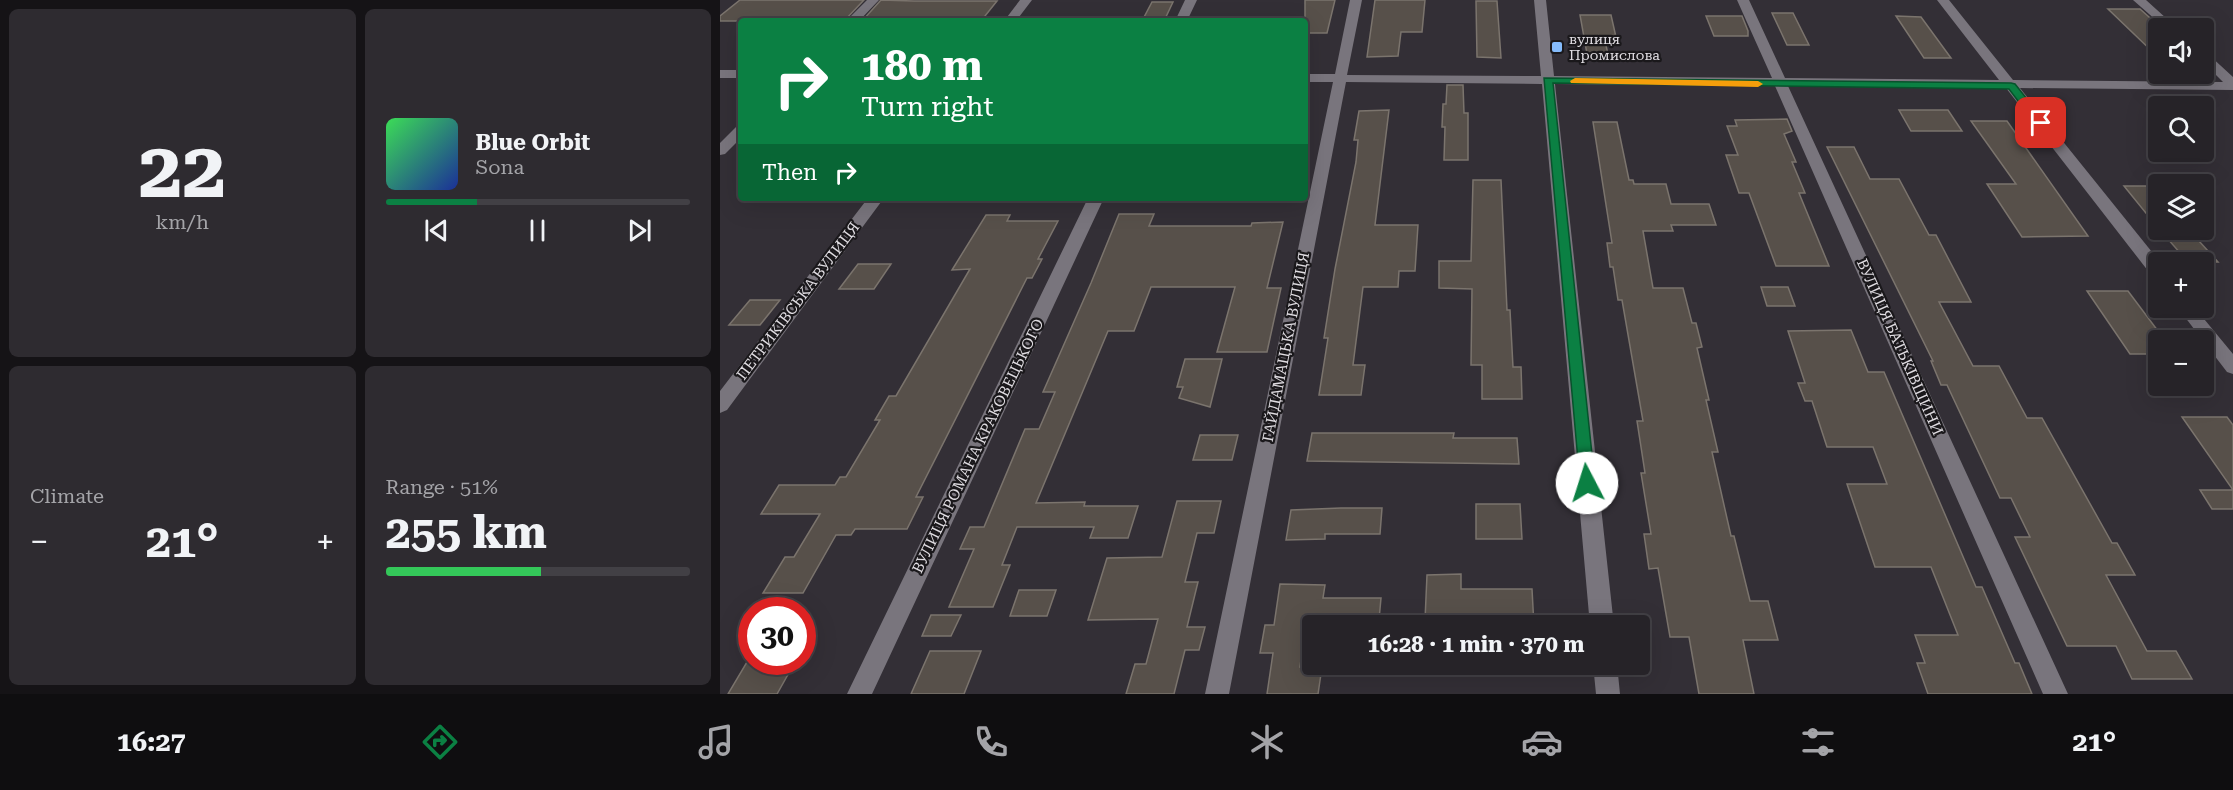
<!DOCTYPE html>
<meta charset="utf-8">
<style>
:root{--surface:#262328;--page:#2e2b30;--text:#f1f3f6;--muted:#a4a4a8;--line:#424045;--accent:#0b8043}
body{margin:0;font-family:"Roboto Serif",serif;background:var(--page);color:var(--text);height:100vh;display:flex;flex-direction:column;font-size:22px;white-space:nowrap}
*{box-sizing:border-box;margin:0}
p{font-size:20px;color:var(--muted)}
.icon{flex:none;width:33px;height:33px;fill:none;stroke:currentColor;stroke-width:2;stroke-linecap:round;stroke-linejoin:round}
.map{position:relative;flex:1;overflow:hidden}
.drawer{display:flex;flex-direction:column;gap:9px;padding:9px;background:#151316;width:720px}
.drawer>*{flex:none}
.hud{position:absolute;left:18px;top:18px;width:570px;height:183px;border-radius:6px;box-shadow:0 6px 24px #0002,0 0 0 2px var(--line);background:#0b8043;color:#fff;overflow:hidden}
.tools{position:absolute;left:1428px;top:18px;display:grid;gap:12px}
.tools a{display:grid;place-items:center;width:66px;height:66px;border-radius:6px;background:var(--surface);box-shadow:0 6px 24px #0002,0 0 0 2px var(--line);font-size:30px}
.speed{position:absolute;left:18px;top:597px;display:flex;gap:12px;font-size:30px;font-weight:700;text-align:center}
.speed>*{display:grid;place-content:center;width:78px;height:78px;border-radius:50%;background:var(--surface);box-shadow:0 6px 24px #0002,0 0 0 2px var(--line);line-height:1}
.speed .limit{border:9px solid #d22;background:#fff;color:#111}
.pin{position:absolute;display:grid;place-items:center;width:51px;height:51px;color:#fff;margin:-26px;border-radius:12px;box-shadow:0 3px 9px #0006}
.me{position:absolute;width:66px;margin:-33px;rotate:355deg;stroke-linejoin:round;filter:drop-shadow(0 0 4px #0008)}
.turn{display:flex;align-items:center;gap:21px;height:126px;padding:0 24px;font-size:27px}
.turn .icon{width:78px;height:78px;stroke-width:2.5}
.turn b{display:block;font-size:42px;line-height:51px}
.then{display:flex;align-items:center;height:57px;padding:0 24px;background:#0003;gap:12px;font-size:22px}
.big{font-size:45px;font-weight:700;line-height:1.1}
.drawer .card{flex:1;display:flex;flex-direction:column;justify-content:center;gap:9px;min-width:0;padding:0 21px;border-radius:9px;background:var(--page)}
.drawer .dial{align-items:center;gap:0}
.dial b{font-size:78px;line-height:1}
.song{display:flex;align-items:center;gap:18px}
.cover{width:72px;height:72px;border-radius:9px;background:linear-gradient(135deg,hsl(130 70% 55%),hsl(230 70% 35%))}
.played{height:6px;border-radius:3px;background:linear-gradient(90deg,var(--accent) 30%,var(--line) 30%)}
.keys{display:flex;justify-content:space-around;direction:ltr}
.heat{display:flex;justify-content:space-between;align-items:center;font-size:33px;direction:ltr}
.charge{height:9px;border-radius:4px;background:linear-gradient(90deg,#34c759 51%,var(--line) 0)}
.drawer .tiles{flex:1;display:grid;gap:9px;grid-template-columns:repeat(2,1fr)}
.trip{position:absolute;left:582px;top:615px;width:348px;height:60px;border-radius:6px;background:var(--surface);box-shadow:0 6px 24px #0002,0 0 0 2px var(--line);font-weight:700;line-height:60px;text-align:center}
.menu{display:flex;height:96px;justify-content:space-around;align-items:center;background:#0f0e10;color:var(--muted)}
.menu .icon{width:42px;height:42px}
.menu .active{color:var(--accent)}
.menu b{font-size:27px;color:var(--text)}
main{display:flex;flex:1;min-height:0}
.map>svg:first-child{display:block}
</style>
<main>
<section class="drawer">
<div class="tiles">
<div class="card dial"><b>22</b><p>km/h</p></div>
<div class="card">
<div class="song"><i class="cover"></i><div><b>Blue Orbit</b><p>Sona</p></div></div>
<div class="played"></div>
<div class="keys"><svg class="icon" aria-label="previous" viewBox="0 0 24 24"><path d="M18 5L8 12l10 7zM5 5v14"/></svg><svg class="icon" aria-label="pause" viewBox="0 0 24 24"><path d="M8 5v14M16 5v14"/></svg><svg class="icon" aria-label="next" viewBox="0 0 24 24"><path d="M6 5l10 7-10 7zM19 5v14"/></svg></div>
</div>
<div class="card"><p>Climate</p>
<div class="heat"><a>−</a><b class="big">21°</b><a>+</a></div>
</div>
<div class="card"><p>Range · 51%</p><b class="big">255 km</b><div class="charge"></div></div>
</div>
</section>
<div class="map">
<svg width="1513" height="694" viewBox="0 0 1513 694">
<rect width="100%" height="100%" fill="#332f36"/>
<path fill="#57504a" stroke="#7b746d" stroke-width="1.5" d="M20 0H144L124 21H0V16Z
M161 0 194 1H277L261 21H142Z
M585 0H615L607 33H585Z
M655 0H705L702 32H681L678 56 647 57Z
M756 1H777L781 58 757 57Z
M432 2H453L444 21H422Z
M1388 9H1420L1438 25V57Z
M1052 13H1073L1089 45H1067Z
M860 15H891L896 37H884L888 54H867Z
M986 16H1022L1028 31V36H994Z
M1176 16 1201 17 1231 58H1204Z
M727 85H743L744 113H748V160H724L725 127H722L723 104H726Z
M669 110 655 225H698L695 271H679L678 287H643L633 365H645L641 395H599L608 338H604L615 269 636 162 638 140H634L639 111Z
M1179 110H1228L1242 131H1191Z
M1067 119 1072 131 1064 134 1076 162H1072L1085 193H1079L1109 266H1056L1029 193H1019L1006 155H1018L1007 126H1017L1015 120Z
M1251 121H1287L1368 236 1302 237 1267 184H1296Z
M873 122H897L909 180H913L914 184H946L951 204H989L996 225H951L953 231H923L933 288H963L972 323H976L982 347 977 348 989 400H986L998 452H992L1011 536H1014L1030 601H1048L1058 640H1023L1034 694H979L969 637H950L938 568 929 569 924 534H931L921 473H925L917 421H923L902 300H898L893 267H890L887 243H892Z
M1107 147H1134L1150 179H1179L1209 235H1216L1251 302H1219L1253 366H1279L1307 418H1322L1392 543H1397L1415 575H1386L1427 651H1456L1472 679H1412L1396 646H1347L1295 537H1310L1291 498H1280L1227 385H1221L1211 361H1213Z
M753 180H781L787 310H790L793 367H801L802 399H762V365H751L752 289 719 288V261H751Z
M1404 186H1432L1438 194V228Z
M399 214H434L429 226H531L532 223 563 222 547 288H561L547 352H497L515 287H431L414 331H388L316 503 365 502 364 506H418L408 538H370L374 527H297L282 565H290L273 607H229L254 549H240L250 527H264L305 429H319L335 392H323L371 283Z
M266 215H290L287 221H338L318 259H322L312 278H307L196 497H203L187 529H135L131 535H116L83 593H43L65 557H74L100 514H41L59 485H115L120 477H126L160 420H155L169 396H176L250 269 232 270Z
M1440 230H1469L1498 262H1468Z
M138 264H171L154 289H119Z
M1041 287H1068L1075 306H1047Z
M1367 291H1408L1438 331V354H1410Z
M30 300H60L40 325H9Z
M1131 330 1148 372H1164L1256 587H1262L1295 663H1299L1312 694H1208L1197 663H1205L1195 635H1238L1211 567H1155L1127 484H1167L1153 447H1107L1092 401H1085L1078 383H1085L1068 331Z
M465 359H502L490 407 459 398 463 387H457Z
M1462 417H1507L1513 425V490Z
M592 433H734L733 438H797L799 464 587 461Z
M480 435H518L512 460H473Z
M1480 490H1513V509H1492Z
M457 501H501L494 533H477L465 582H478L467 627H485L479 650H465L454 694H406L415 664H426L438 619 368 620 387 558 442 557Z
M756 504H800L802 539H756Z
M621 508H662L660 534H605V539L566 540 571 510Z
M741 574V589H812L814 626H767V620H705L707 575Z
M560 584 605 585 603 598H661L659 620H600V622L586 623 580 667H602L598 694H547L553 653H540L545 625H554Z
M299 590H336L327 616H290Z
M211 615H241L231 636H202Z
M210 651H261L244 694H191Z
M27 662H75L57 694H8Z"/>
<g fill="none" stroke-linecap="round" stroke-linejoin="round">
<path fill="#79757d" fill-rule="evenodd" d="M147 0H159L139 21H126Z
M300 0H312L296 21H284Z
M465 0H477L467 21H455Z
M630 0H642L627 75 821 76 814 0H826L834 76 1052 78 1017 0H1029L1065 78 1279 80 1217 0H1229L1293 80 1503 82 1484 63V53L1488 54 1513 77V90L1300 88 1440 262 1438 278 1432 276 1286 88 1068 86 1348 694H1323L1055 86 835 84 894 626H870L822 84 626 82 509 694H485L613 82H585V74H615Z
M1413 0H1426L1457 28H1445Z
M0 70H21V78H0Z
M21 126V138L5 154 0 155V143L16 127Z
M148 198H164L7 410 0 413V391Z
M368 198H384L152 694H127Z
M1458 308H1475L1513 354V374L1507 372Z
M873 664H897L900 694H876Z"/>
</g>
<path fill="#0b8043" stroke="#07532c" stroke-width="1.5" d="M824 78 1291 83 1295 84 1326 123 1317 126 1289 89 833 83 875 483 873 488 867 490 862 488 860 483Z"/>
<path fill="#f59e0b" d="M855 78 1038 81 1043 84 1038 87 851 83 850 81Z"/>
<rect fill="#85bbfb" stroke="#1a181b" stroke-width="2" x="831" y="41" width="12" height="12" rx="3"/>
<g text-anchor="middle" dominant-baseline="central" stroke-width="4.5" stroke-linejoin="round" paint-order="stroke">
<g font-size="14" fill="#e0dde2" stroke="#1a181b" text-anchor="start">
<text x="849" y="39">вулиця<tspan x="849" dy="16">Промислова</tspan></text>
</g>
<g font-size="15" fill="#e0dde2" stroke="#1a181b">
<text transform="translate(78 301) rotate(-53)">ПЕТРИКІВСЬКА ВУЛИЦЯ</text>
<text transform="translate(566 347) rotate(-79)">ГАЙДАМАЦЬКА ВУЛИЦЯ</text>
<text transform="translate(1180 347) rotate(66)">ВУЛИЦЯ БАТЬКІВЩИНИ</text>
<text transform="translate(258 446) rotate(-64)">ВУЛИЦЯ РОМАНА КРАКОВЕЦЬКОГО</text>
</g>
</g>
</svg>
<div class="tools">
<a><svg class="icon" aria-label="sound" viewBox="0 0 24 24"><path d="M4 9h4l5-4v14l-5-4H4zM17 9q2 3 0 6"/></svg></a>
<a><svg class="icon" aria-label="search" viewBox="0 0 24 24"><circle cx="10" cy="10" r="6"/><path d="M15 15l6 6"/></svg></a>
<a><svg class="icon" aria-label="layers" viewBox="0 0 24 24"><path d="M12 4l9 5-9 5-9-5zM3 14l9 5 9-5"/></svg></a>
<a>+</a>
<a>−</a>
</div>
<div class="speed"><div class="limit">30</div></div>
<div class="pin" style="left:1321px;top:123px;background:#d93025"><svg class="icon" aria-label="arrive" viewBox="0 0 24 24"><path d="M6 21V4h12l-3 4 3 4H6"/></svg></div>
<svg class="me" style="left:867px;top:483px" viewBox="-20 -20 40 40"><circle r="19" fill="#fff"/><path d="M0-13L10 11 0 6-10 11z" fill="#0b8043"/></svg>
<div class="trip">16:28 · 1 min · 370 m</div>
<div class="hud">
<div class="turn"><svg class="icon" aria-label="right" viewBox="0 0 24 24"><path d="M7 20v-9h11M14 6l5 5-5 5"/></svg><div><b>180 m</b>Turn right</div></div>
<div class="then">Then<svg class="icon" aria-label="right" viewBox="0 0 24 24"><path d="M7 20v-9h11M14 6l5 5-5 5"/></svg></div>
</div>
</div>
</main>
<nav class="menu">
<b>16:27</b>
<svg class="icon active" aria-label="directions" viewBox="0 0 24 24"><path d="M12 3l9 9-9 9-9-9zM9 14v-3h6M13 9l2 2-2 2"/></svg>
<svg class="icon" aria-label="music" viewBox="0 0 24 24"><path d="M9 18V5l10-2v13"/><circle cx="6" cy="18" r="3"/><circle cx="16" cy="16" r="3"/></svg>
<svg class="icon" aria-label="phone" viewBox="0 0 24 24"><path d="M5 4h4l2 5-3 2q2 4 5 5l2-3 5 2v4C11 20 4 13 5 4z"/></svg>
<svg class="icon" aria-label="climate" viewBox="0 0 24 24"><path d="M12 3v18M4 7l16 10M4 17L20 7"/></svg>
<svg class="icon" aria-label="car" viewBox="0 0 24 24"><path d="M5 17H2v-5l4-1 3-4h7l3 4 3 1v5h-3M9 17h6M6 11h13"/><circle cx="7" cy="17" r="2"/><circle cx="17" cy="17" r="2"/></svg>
<svg class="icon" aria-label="filters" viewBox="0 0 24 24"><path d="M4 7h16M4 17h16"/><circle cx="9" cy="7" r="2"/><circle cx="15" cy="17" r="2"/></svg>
<b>21°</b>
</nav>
